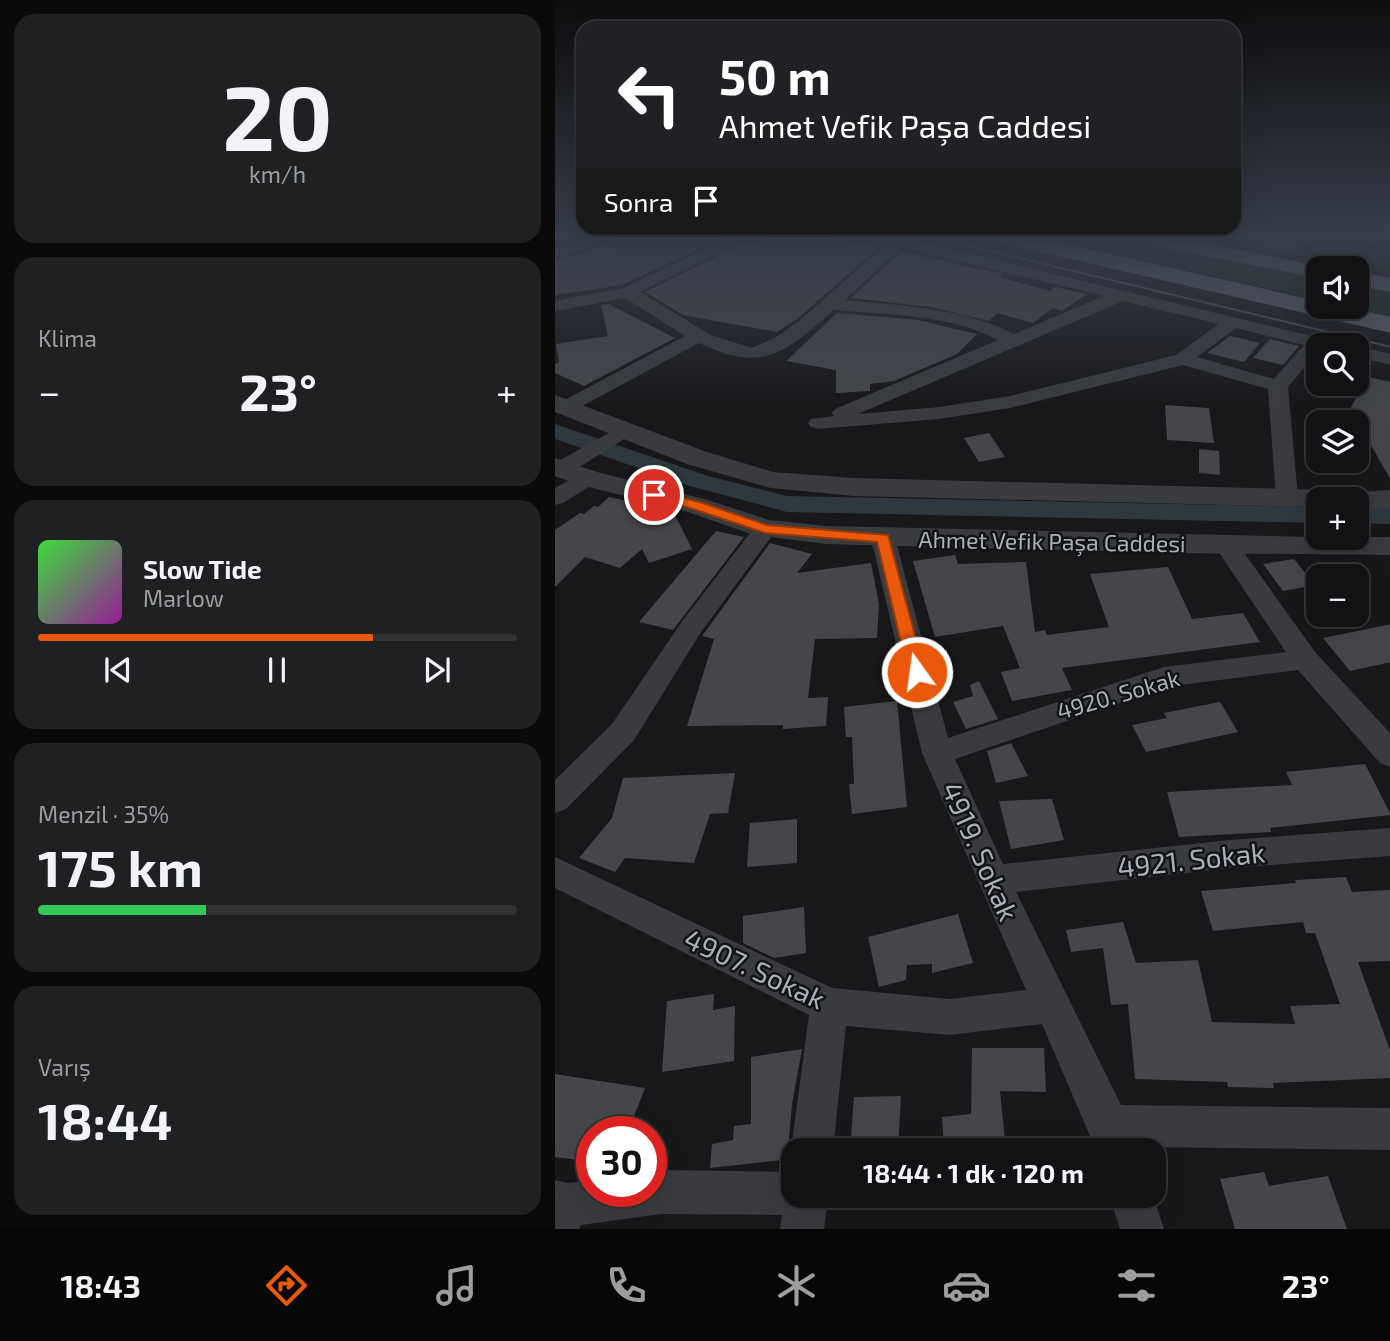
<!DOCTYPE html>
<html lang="tr">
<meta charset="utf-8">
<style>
:root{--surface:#121214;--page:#1f2022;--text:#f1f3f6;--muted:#9c9ea0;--line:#313234;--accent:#ea580c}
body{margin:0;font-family:"Exo 2",sans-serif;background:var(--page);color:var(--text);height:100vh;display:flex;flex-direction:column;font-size:26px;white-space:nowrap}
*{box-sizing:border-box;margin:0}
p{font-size:23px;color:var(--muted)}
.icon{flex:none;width:38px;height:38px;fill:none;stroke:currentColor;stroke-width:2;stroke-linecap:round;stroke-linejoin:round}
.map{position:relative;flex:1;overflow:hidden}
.panel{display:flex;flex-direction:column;gap:14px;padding:14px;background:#0a0a0b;width:555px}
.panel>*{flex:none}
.top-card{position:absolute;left:21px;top:21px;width:665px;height:214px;border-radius:21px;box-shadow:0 7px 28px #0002,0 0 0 2px var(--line);background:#202124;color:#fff;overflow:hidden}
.fabs{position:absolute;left:751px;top:256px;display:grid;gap:14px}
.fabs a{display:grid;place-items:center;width:63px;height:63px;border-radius:14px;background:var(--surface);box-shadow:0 7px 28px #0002,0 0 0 2px var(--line);font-size:35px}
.speed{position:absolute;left:21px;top:1116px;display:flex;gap:14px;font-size:35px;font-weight:700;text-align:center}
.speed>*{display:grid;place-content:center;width:91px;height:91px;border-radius:50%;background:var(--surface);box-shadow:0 7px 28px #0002,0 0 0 2px var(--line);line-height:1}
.speed .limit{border:10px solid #d22;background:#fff;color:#111}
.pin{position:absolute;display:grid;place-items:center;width:60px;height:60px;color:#fff;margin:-30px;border:4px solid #fff;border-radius:50%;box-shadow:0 2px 7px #0007}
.me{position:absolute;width:77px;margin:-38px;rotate:346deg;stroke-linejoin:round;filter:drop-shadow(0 0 5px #0008)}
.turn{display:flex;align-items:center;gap:24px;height:147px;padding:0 28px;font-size:32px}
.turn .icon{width:91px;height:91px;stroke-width:2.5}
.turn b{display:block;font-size:49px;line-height:60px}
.then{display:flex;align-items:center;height:66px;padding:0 28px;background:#0003;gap:14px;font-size:26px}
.big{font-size:52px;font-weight:700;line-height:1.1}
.panel .widget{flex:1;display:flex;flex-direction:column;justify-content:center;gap:10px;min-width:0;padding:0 24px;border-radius:21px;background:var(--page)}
.panel .dial{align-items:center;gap:0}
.dial b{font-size:91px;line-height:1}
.song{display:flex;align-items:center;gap:21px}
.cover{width:84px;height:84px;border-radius:10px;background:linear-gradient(135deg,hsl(120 70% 55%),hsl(300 70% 35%))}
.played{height:7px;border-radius:4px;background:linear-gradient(90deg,var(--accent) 70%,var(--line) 70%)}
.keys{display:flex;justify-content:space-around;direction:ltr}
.heat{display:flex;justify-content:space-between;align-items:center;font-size:38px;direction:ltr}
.charge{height:10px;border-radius:5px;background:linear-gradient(90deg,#34c759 35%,var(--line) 0)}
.trip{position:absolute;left:226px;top:1138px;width:385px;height:70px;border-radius:21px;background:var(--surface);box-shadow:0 7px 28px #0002,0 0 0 2px var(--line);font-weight:700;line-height:70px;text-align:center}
.tabs{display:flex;height:112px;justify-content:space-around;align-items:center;background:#070708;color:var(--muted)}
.tabs .icon{width:49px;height:49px}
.tabs .selected{color:var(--accent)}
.tabs b{font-size:32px;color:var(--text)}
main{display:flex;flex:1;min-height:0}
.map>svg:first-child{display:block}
</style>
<main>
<section class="panel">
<div class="widget dial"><b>20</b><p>km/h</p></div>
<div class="widget"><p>Klima</p>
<div class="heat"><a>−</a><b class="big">23°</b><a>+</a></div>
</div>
<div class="widget">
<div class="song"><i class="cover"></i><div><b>Slow Tide</b><p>Marlow</p></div></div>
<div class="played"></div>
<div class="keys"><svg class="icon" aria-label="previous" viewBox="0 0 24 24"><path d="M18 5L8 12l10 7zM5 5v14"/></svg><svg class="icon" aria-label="pause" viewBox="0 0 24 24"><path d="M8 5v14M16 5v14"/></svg><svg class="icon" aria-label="next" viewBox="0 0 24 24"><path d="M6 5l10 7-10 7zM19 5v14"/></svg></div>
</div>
<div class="widget"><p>Menzil · 35%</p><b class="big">175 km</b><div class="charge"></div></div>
<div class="widget"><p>Varış</p><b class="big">18:44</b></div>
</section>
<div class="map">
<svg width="836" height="1229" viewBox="0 0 836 1229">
<rect width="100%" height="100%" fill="#18181a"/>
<path fill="#202820" d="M477 235H561L763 276V300Z
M629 235H762L835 250V272Z
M802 284 835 290V317L789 306H802Z"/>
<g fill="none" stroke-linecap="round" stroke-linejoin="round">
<path fill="#2e393f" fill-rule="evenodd" d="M0 424 153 476 232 496 763 507V523L232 512 135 486 0 439Z
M802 507 836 508V524L802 523Z"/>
</g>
<path fill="#44464a" d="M61 235H154L167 238 67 285 0 295V259L29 253Z
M217 235H266L324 247 242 319 222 332 128 315 90 292 187 244 195 247Z
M346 252 448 274 444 277 495 291 500 287 532 294 507 311 498 308 478 323 442 313 434 321 376 307 296 298Z
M54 304 120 338 29 386 0 373V364L4 362 1 344 53 336 46 305Z
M282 313 363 320 422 334 402 354 339 381 315 384V391L281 393V370L231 361Z
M675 336 705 343 689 362 652 353Z
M715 339 744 346 728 365 698 358Z
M813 377 836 382V480L795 409Z
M610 405 654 408 659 443 612 440Z
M434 433 450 457 424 462 409 438Z
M644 449 664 451 665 475 644 473Z
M54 497 118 511 137 549 94 563 87 549 65 568 30 557 0 587V530L25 513 29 514 39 506 43 507Z
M161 531 189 537 118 630 84 622Z
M215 543 257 554 242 573 316 563 324 604 322 638 260 639 253 698 273 697 271 726 228 729V725L132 726 159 639 147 636Z
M400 555 403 564 471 562 480 632 490 630 492 635 554 627 535 574 613 567 637 619 688 613 705 642 507 668 517 690 457 701 446 672 465 668 448 626 380 637 358 561Z
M739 559 760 585 728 591 708 564Z
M836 624V662L795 671 768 638Z
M424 681 443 719 411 729 398 702 418 696 415 685Z
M342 701 352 807 297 814 294 784H299L297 737H291L289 707Z
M665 702 683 732 591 752 577 725 612 718 609 713Z
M456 743 473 776 441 783 432 751Z
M810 764 836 815 715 828 716 832 624 837 612 792 737 785 731 772Z
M180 773 173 813 155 814 139 863 70 858 60 872 24 858 57 818 68 778Z
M497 799 509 840 456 849 444 801Z
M242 819V863L192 867 195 823Z
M791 877 797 892 836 890V961L803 962 836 1053V1078L718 1083 719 1088 673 1087 672 1082 580 1079 573 1004 556 1005 548 948 516 952 511 930 568 922 581 963 643 960 657 1022 740 1024 735 1006 785 1004 760 933H751L748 922 658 931 646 891 741 883 740 880Z
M249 907 251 953 219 958 188 943V916Z
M403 914 418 963 377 973V964L352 965 351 980 324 987 313 937Z
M159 994 158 1010 180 1006 179 1061 107 1072 112 1001Z
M417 1048H489L491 1092 445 1091 451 1150H389L387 1117 416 1114Z
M247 1049 237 1104 233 1150 237 1159 155 1168 157 1144 178 1140 179 1126 196 1124V1057Z
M0 1074 90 1088 73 1132H35L24 1160 0 1157Z
M346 1096 343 1150H295L299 1097Z
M709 1172 714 1186 773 1176 792 1229H680L665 1179Z"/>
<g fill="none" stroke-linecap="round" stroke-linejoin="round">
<path fill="#393b3f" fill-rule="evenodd" d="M39 235H59L28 251 0 257V247L19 244Z
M180 235H199L85 292 156 335 197 348 223 336 244 321 333 243 313 238 311 235H336L777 341 780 345H763V351L733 387 743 498 740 503H724L721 498 713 389 628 365 455 408 384 419 263 429 256 427 253 423 256 419 279 416 277 413 280 409 443 340C394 314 333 315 279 310 229 353 209 374 144 343L18 411H4L1 407 4 403 130 336 70 298 0 311V301L68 288ZM347 247 549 296 459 334C407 307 346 306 290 300ZM568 301 664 324 621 355 455 396 384 407 303 414ZM681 328 749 345 719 379 642 357Z
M802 346 836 354V365L802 357Z
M70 424 77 426 80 430 77 434 15 473H0V463Z
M32 471 40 473 43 478 40 483 8 503 0 505V488Z
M210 522 218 524 222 529 146 632 79 740 11 809 0 813V780L57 724 128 620 202 524Z
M328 531 336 533 340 538 393 738 609 667 731 652 659 545 662 540 671 538 680 540 760 652 836 734V767L825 763 743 670 611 687 400 759 448 864 675 840 836 828V856L675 868 461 892 566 1105 836 1108V1150L582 1147 583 1150H541L487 1024 395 1035 291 1026 278 1150H238V1155L236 1150 254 1015 0 888V857L277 988 395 999 471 990 367 753 316 538 320 533Z
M106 1170 238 1172V1195H274L269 1229H225L227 1215 106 1214 26 1225 24 1229H0V1180L13 1183 37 1180V1192H96V1172Z
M554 1195H598L609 1229H565Z"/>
<path fill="#393b3f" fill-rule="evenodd" d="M0 395 152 452 218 472 299 478 775 490 785 493 788 498 792 493 836 490V508H802V499H763V507L299 496 216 488 132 464 0 412Z
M0 458 42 472 153 500 214 520 271 526 763 537H836V555L622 553 271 544 199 535 133 512 22 484 0 476Z"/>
<path fill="#5d6067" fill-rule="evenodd" d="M432 235H471L763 301V306H788L836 317V333L443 242 435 240Z
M569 235H613L773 268H763V278L580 242 572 240Z
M802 272 836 278V292L802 286Z"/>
<path stroke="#4c4f54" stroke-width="2" d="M368 235 836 347"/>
</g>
<linearGradient id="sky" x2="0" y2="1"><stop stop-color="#0d0d0e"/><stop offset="0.58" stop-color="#373d49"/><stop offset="1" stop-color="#373d49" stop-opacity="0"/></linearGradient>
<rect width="836" height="407" fill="url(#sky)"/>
<path fill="#ea580c" stroke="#983908" stroke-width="2" d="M99 490 148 503 212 525 333 535 370 672 368 677H356L353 672 322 542 210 533 138 509 94 497 92 495Z"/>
<g text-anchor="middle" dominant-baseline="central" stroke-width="5" stroke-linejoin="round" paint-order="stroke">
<g font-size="23" fill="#aab1ba" stroke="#131315">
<text transform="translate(497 541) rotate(1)">Ahmet Vefik Paşa Caddesi</text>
<text transform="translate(563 694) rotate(-16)">4920. Sokak</text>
</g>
<g font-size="28" fill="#aab1ba" stroke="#131315">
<text transform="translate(426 851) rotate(66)">4919. Sokak</text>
<text transform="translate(636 859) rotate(-6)">4921. Sokak</text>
<text transform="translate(200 968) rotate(25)">4907. Sokak</text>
</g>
</g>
</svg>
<div class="fabs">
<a><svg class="icon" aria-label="sound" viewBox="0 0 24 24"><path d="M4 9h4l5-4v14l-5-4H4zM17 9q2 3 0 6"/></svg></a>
<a><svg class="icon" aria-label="search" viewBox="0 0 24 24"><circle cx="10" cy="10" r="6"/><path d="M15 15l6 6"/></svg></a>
<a><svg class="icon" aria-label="layers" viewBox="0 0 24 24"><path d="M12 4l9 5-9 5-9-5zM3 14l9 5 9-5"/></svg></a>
<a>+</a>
<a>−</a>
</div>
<div class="speed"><div class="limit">30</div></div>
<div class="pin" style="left:99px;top:495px;background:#d93025"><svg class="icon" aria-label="arrive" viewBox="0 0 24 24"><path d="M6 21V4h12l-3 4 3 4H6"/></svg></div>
<svg class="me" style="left:362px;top:672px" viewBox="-20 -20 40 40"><circle r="17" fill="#ea580c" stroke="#fff" stroke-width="3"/><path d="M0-11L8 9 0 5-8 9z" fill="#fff"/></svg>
<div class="trip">18:44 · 1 dk · 120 m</div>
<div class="top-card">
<div class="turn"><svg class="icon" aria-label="left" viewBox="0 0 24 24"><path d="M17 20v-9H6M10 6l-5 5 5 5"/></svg><div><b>50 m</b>Ahmet Vefik Paşa Caddesi</div></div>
<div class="then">Sonra<svg class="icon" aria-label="arrive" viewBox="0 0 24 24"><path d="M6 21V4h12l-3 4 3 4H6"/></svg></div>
</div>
</div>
</main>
<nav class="tabs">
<b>18:43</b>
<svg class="icon selected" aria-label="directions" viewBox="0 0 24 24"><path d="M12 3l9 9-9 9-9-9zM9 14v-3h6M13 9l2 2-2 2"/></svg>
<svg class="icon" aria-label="music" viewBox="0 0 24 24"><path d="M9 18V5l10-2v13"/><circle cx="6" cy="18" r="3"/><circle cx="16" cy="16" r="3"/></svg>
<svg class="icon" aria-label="phone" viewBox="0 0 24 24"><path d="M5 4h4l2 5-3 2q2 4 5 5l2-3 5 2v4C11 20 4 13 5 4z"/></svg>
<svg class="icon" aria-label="climate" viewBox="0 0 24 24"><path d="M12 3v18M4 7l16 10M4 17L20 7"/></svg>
<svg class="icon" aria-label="car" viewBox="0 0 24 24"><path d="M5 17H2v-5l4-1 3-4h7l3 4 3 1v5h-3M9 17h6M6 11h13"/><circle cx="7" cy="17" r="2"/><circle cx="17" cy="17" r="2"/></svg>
<svg class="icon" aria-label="filters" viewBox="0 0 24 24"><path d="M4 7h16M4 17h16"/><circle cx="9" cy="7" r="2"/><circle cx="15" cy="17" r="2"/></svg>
<b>23°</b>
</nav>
